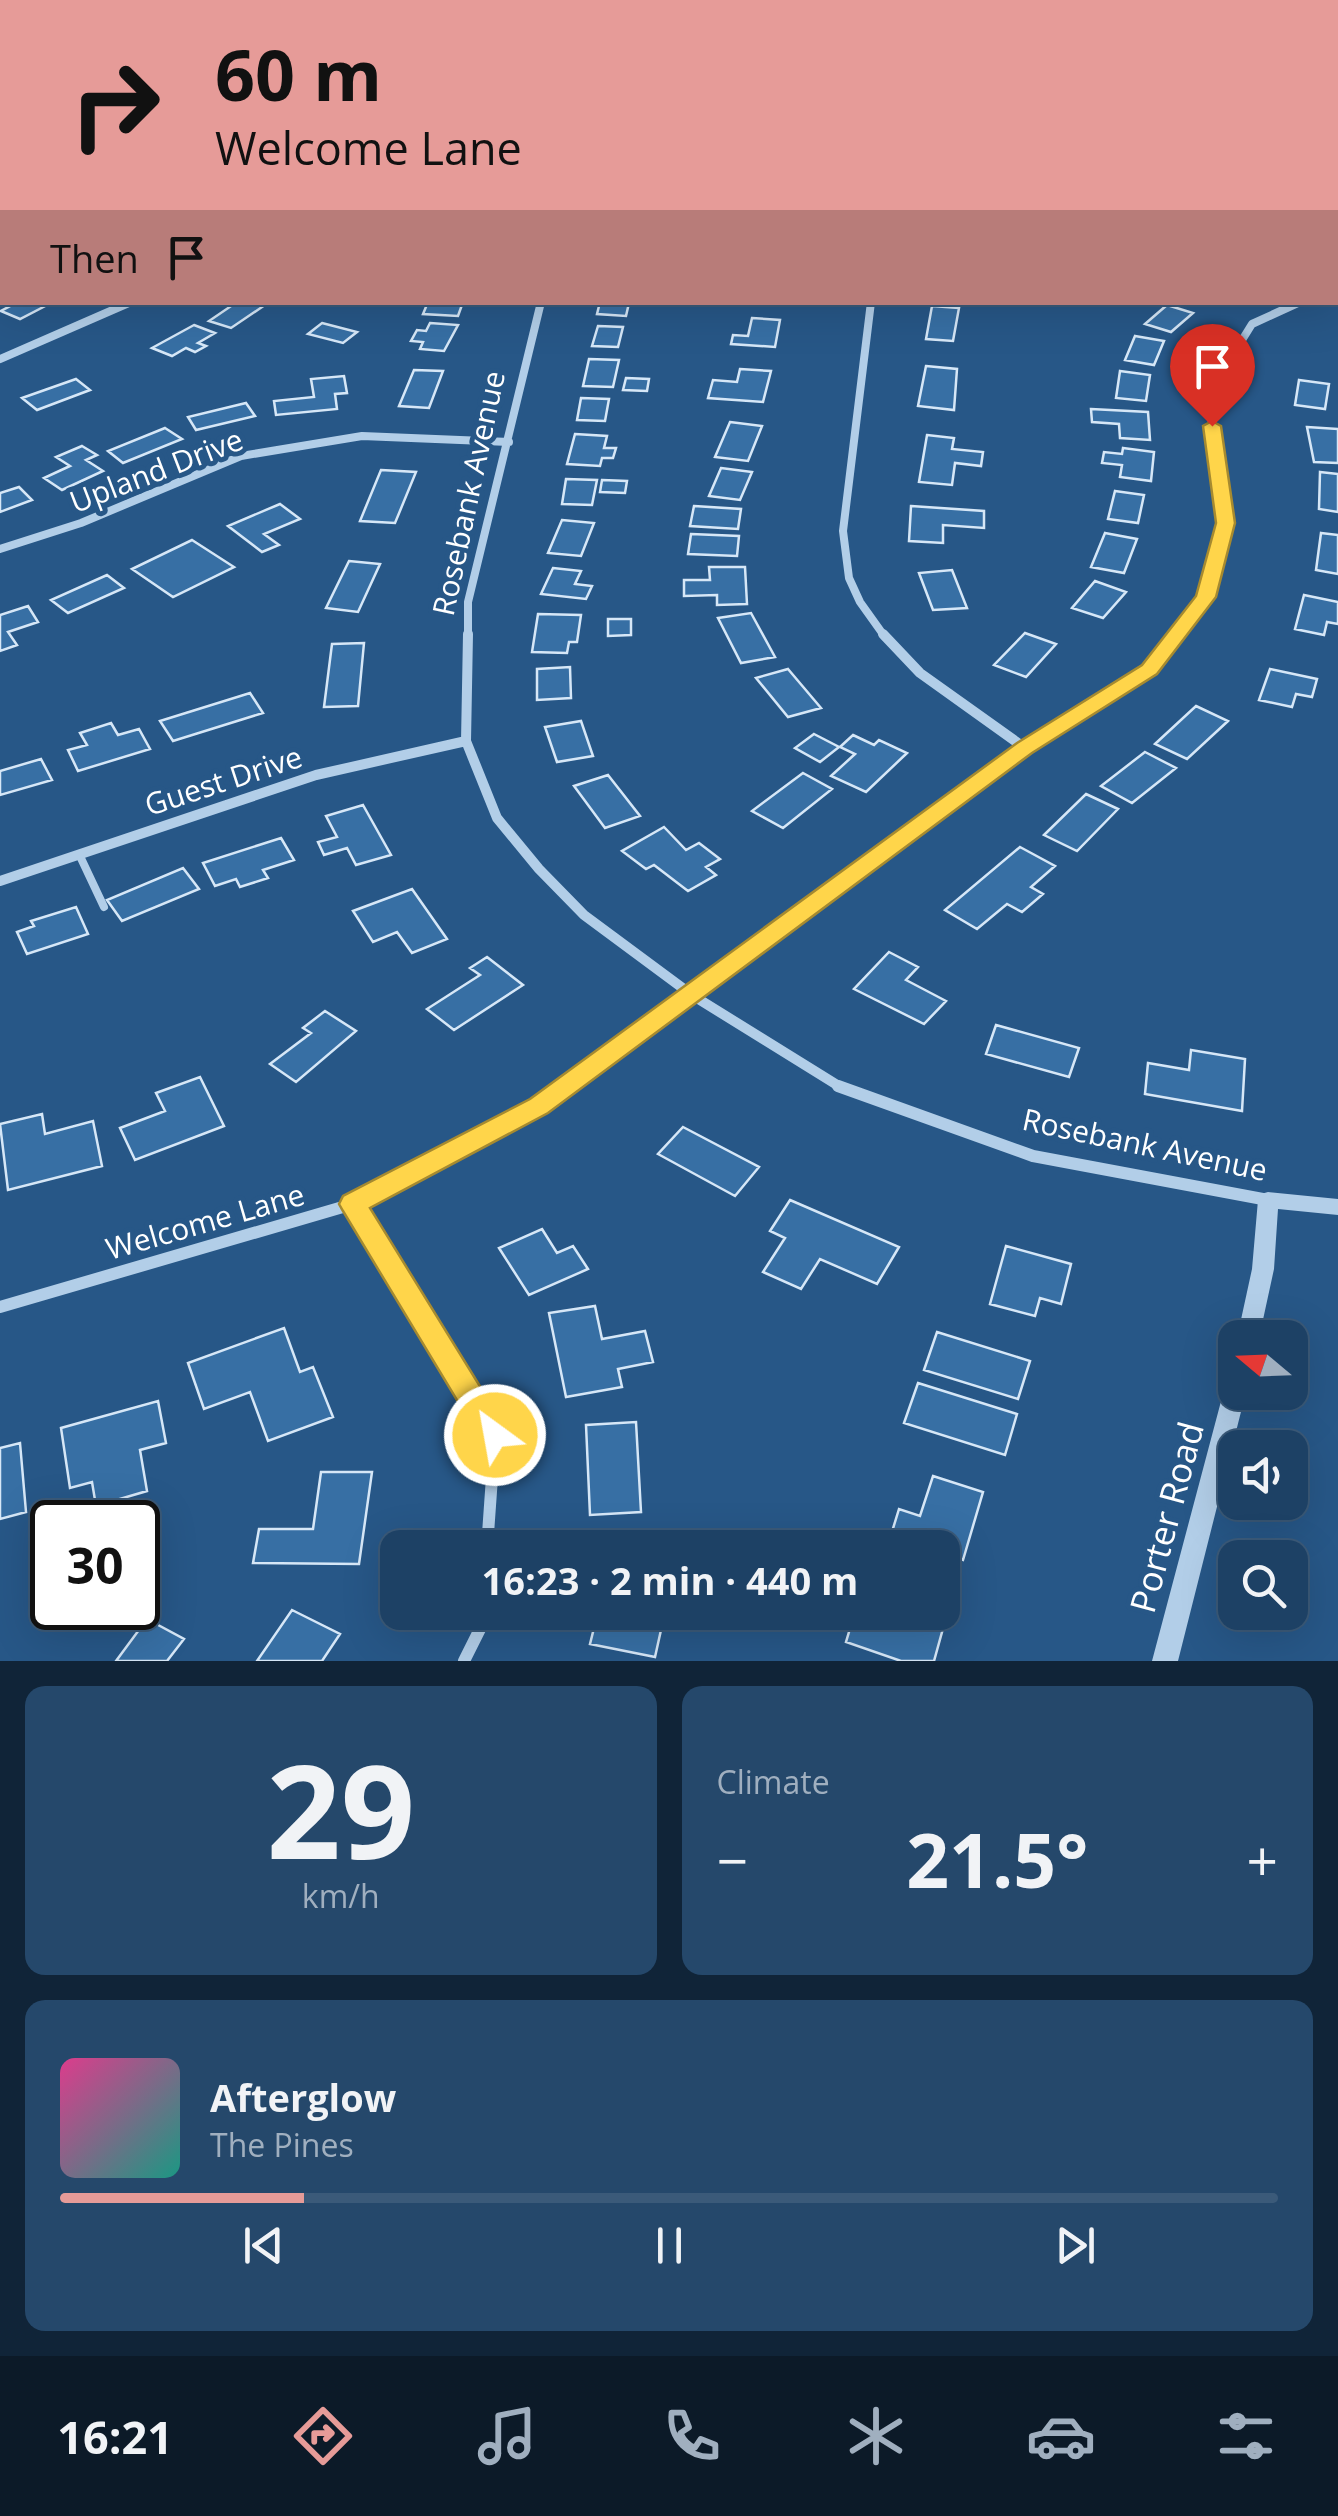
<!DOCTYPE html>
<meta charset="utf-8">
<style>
:root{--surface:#1d4165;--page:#25486b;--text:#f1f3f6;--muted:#a0afbf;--line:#3b5a79;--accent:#e69b98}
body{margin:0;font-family:"Open Sans",sans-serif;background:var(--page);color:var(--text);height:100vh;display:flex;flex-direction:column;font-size:38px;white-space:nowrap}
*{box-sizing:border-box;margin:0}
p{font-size:32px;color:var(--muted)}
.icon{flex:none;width:55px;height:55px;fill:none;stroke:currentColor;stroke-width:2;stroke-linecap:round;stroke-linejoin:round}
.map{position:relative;height:1661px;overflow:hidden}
.side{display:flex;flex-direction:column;gap:25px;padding:25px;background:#102438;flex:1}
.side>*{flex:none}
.guide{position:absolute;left:0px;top:0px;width:1340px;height:305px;box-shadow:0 10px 40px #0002,0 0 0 2px var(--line);background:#e69b98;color:#111;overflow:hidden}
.needle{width:65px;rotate:289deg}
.tools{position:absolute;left:1218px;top:1320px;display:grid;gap:20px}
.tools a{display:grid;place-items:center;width:90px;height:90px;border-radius:20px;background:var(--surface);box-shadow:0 10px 40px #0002,0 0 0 2px var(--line);font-size:50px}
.speed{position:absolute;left:30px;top:1500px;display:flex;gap:20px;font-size:50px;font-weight:700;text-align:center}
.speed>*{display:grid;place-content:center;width:130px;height:130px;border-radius:50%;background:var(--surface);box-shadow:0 10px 40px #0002,0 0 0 2px var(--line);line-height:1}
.speed .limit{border:5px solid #111;border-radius:15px;background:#fff;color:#111}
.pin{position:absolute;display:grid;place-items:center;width:85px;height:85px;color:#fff;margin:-102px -42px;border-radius:50% 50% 50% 0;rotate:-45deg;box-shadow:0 0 10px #0007}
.pin .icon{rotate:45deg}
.me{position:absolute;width:110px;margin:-55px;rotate:328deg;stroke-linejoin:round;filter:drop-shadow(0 0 8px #0008)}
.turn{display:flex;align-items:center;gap:35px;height:210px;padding:0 50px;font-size:45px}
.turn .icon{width:130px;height:130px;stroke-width:2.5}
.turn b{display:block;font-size:70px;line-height:85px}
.then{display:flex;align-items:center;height:95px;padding:0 50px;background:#0003;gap:20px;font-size:38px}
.big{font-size:75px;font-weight:700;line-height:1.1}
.side .widget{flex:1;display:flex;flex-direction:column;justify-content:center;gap:15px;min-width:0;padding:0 35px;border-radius:20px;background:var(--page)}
.side .dial{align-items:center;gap:0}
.dial b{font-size:130px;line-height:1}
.song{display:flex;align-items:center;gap:30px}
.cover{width:120px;height:120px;border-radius:15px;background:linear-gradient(135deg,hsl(330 70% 55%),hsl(170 70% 35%))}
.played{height:10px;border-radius:5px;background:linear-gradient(90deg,var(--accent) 20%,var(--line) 20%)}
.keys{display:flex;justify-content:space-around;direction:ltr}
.heat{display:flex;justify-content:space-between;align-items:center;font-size:55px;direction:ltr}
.side .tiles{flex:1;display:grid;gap:25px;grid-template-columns:1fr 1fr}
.widget:last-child{grid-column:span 2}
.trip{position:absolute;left:380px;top:1530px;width:580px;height:100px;border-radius:20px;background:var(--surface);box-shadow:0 10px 40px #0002,0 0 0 2px var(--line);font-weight:700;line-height:100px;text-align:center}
.tabs{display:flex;height:160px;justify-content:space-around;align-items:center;background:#0c1a28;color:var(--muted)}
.tabs .icon{width:70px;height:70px}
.tabs .on{color:var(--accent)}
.tabs b{font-size:45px;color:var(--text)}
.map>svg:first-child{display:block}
</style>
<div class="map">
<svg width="1338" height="1661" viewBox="0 0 1338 1661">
<rect width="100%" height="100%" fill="#275787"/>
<path fill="#316a9f" d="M206 0H1338V189V2Z"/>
<path fill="#376fa4" stroke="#d6e7f7" stroke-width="2.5" d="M18 302H53L20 319 1 311Z
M237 302 265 305 231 328 209 321Z
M428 302 435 303 463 302 458 316 423 314Z
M600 302H639L629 303 626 316 597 314Z
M1167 305 1193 313 1171 332 1145 324Z
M932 306 959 308 953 341 926 339Z
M752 318 780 320 775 347 731 344 733 335 748 336Z
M322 323 357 332 343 343 308 334Z
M430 323 458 325 444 351 420 349 423 342 411 341 417 330 426 331Z
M194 325 215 333 198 343 206 346 195 352 186 348 172 356 152 348Z
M598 326 623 327 618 347 592 346Z
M1135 336 1164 341 1154 365 1125 360Z
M589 359 619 360 613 387 583 386Z
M926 366 957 369 954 410 918 406Z
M740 369 771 371 763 402 708 398 713 380 737 382Z
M414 370 443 371 429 408 399 406Z
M1120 371 1150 375 1146 401 1116 398Z
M344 376 347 393 335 394 337 409 276 415 274 401 314 397 311 379Z
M626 378 649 379 647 391 623 390Z
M76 379 90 390 37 410 22 398Z
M1299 380 1329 384 1325 409 1295 405Z
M581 398 609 399 605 421 577 420Z
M246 403 255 416 196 430 188 417Z
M1091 409 1148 412 1150 440 1120 438 1119 424 1092 422Z
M730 422 762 426 748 461 715 457Z
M1307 427 1338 429V463L1314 462Z
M165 428 182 439 123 463 108 451Z
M575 434 607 436 604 448H616L613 458H602L600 466 567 464Z
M927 435 954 438 952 449 983 452 981 466 955 463 952 485 919 482Z
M82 446 97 455 86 460 103 471 62 490 44 478 70 466 56 457Z
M1123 448 1154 452 1151 481 1120 477 1122 465 1102 463 1104 452 1122 454Z
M721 468 752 472 740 500 709 496Z
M381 470 416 472 395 523 360 521Z
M1320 472 1338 474V512L1319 509Z
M566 479 597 480 592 505 562 504Z
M602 480 627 481 625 493 600 492Z
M19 487 32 500 0 512V493Z
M1115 491 1144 495 1138 523 1108 519Z
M280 504 300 519 264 534 279 545 262 552 228 526Z
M694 506 741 509 738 529 690 526Z
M911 506 984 511V528L943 525V543L909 541Z
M562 520 594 523 581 556 548 553Z
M1105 533 1137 539 1124 573 1091 567Z
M1321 533 1338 535V574L1316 570Z
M691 534 739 536 737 556 688 554Z
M192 540 234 567 173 597 132 569Z
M349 561 380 564 358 612 326 608Z
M709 567H745L747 604 717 605V595L684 596V580H710Z
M553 568 581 571 575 584 592 586 586 599 541 594Z
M952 570 967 608 933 610 919 573Z
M107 575 124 588 68 613 51 600Z
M1095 581 1126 592 1103 618 1072 608Z
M1304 595 1338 602V624L1327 622 1324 635 1295 629Z
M28 606 38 622 8 632 17 645 0 651V615Z
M751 613 775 657 741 663 718 618Z
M538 614 581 615 577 642H569L567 653 532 652Z
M608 619H631V635L608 636Z
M1025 633 1056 644 1026 677 994 665Z
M364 643 358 706 324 707 332 644Z
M570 667 571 698 537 700V669Z
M788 669 821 708 788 717 756 678Z
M1270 669 1317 679 1312 697 1296 694 1292 707 1259 700Z
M250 693 263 713 173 741 160 721Z
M1196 706 1228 721 1187 759 1155 744Z
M581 721 593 756 557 762 545 727Z
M111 723 118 735 139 729 150 749 78 771 68 750 87 745 80 733Z
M814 734 839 747 820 762 795 748Z
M853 735 874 745 879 740 907 753 866 792 831 776 855 754 840 747Z
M1145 752 1176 768 1132 803 1101 786Z
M41 759 52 780 0 795V771Z
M803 773 832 789 783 828 752 811Z
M608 775 640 816 605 828 574 786Z
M1086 794 1118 809 1077 851 1044 835Z
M363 805 391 855 356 865 347 848 324 855 318 842 337 837 326 816Z
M664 827 686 850 699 843 720 859 706 867 716 875 688 891 654 865 646 869 622 851Z
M281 838 294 860 263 870 268 878 240 887 236 879 215 886 203 863Z
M1020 847 1055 866 1031 887 1043 894 1022 912 1007 904 977 929 945 910Z
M183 868 199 889 122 921 107 900Z
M412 889 447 939 412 953 397 932 373 942 353 911Z
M76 907 88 934 27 954 17 932 34 926 31 921Z
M889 952 918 967 906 980 946 1001 924 1024 854 989Z
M487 957 523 985 454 1030 427 1009 480 975 470 968Z
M325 1011 356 1031 296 1082 270 1064 311 1033 303 1028Z
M996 1025 1079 1048 1069 1077 986 1054Z
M1191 1050 1245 1059 1242 1111 1145 1094 1148 1063 1189 1070Z
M200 1077 224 1126 135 1160 120 1128 165 1111 156 1093Z
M42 1114 45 1134 93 1121 102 1166 8 1190 0 1124Z
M683 1127 759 1167 735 1196 658 1154Z
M790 1200 899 1247 877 1284 820 1259 801 1289 763 1272 785 1238 770 1231Z
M542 1229 557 1253 573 1246 588 1269 529 1295 499 1248Z
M1006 1246 1071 1264 1061 1304 1040 1298 1035 1316 990 1304Z
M595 1306 602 1339 645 1331 653 1362 618 1369 622 1387 566 1397 549 1313Z
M284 1328 300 1372 313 1367 333 1417 268 1441 250 1392 204 1409 188 1363Z
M937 1332 1030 1361 1018 1399 924 1370Z
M918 1383 1017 1414 1005 1455 904 1423Z
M158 1401 166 1443 140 1450 147 1491 96 1506 92 1482 70 1488 61 1428Z
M636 1422 641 1512 590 1515 586 1425Z
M20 1443 26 1512 0 1519V1448Z
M321 1472H372L359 1564 253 1563 259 1529H313Z
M933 1476 983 1492 963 1560 942 1553V1548H927L891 1535 899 1509 920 1516Z
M942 1581 955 1585 934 1661H901L846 1642 855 1612H942Z
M292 1610 340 1634 322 1661H257Z
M598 1612H665L655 1657 590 1644Z
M147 1619 184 1639 167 1661H116Z"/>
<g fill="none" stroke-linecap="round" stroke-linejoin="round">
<path stroke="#b2cee8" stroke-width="8" d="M79 854 104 907"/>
<path stroke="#b2cee8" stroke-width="8" d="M871 302 843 531 849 578 860 602 885 637
M0 359 131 302
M0 549 81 523 241 456 362 436 509 442
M468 637V602L541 302
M1175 637 1206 597 1226 523 1208 395 1252 324 1300 302"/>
<path stroke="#b2cee8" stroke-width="10" d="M468 634 466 741 497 818 539 869 584 915 692 995 842 1088
M883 634 920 673 1025 748
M0 881 316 775 466 741
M563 1088 1025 748 1149 669 1177 634"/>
<path stroke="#b2cee8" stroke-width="12" d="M838 1086 1033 1156 1268 1200
M353 1204 495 1435 487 1548
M0 1307 353 1204 539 1106 566 1086
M464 1661 481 1627 482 1612"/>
<path fill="#b2cee8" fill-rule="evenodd" d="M1268 1192 1338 1199V1215L1278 1209 1274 1269 1259 1338H1237L1252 1269 1258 1200 1261 1194Z
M1235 1380V1392H1246L1178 1661H1152L1224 1390 1227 1383Z"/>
</g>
<path fill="#ffd54a" stroke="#a68a30" stroke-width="2.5" d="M1212 421 1221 426 1235 523 1216 597 1157 674 1032 753 548 1113 370 1208 510 1435 506 1445 495 1448 484 1445 343 1211 339 1204 343 1196 530 1099 1017 743 1142 665 1196 596 1216 523 1203 426Z"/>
<g text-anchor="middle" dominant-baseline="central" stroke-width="10" stroke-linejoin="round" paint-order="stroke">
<g font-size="30" fill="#fff" stroke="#275787">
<text transform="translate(156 470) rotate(-21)">Upland Drive</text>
<text transform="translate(468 493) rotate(-78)">Rosebank Avenue</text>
<text transform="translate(223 780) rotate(-18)">Guest Drive</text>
<text transform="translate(1145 1144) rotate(12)">Rosebank Avenue</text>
<text transform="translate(205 1221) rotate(-16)">Welcome Lane</text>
</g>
<g font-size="35" fill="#fff" stroke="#275787">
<text transform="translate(1166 1517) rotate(-75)">Porter Road</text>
</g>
</g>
</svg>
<div class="tools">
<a><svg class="needle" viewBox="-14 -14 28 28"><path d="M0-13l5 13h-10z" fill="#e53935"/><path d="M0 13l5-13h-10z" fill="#a0afbf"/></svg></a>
<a><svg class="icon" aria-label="sound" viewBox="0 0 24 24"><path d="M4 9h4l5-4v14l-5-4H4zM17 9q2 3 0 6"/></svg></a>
<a><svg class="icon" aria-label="search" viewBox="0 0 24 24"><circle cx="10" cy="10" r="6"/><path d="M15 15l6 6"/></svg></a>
</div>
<div class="speed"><div class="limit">30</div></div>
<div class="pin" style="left:1212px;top:426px;background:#d93025"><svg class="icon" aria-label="arrive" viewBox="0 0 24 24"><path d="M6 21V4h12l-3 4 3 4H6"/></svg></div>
<svg class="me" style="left:495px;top:1435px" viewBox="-20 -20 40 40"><circle r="17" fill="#ffd54a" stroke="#fff" stroke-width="3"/><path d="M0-11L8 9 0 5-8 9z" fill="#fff"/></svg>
<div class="trip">16:23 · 2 min · 440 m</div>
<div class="guide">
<div class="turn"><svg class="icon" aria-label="right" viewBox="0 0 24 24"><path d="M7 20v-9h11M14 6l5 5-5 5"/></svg><div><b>60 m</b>Welcome Lane</div></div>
<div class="then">Then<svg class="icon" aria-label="arrive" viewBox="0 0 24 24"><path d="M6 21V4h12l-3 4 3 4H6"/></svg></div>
</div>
</div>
<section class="side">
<div class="tiles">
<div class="widget dial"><b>29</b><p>km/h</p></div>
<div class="widget"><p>Climate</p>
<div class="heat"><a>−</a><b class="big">21.5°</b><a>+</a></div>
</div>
<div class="widget">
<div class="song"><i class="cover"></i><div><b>Afterglow</b><p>The Pines</p></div></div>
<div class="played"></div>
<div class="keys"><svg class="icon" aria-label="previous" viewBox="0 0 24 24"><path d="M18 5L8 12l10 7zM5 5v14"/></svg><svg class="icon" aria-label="pause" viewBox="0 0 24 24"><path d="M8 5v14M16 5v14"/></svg><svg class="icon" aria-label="next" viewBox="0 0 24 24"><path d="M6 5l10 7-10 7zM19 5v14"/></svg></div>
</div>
</div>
</section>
<nav class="tabs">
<b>16:21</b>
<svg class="icon on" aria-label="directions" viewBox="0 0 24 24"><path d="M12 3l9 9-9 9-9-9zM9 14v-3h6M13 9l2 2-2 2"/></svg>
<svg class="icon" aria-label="music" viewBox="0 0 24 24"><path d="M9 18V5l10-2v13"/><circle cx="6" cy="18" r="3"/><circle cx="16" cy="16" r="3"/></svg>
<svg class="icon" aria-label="phone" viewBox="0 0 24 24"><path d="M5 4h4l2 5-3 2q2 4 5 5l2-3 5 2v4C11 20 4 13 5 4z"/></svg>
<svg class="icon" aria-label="climate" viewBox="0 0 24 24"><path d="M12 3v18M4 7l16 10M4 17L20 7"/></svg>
<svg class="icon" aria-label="car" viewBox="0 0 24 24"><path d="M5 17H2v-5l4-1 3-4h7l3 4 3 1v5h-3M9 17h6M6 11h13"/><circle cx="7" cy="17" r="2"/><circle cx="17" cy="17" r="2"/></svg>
<svg class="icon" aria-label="filters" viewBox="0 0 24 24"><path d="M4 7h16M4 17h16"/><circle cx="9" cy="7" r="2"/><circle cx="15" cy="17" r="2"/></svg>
</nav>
